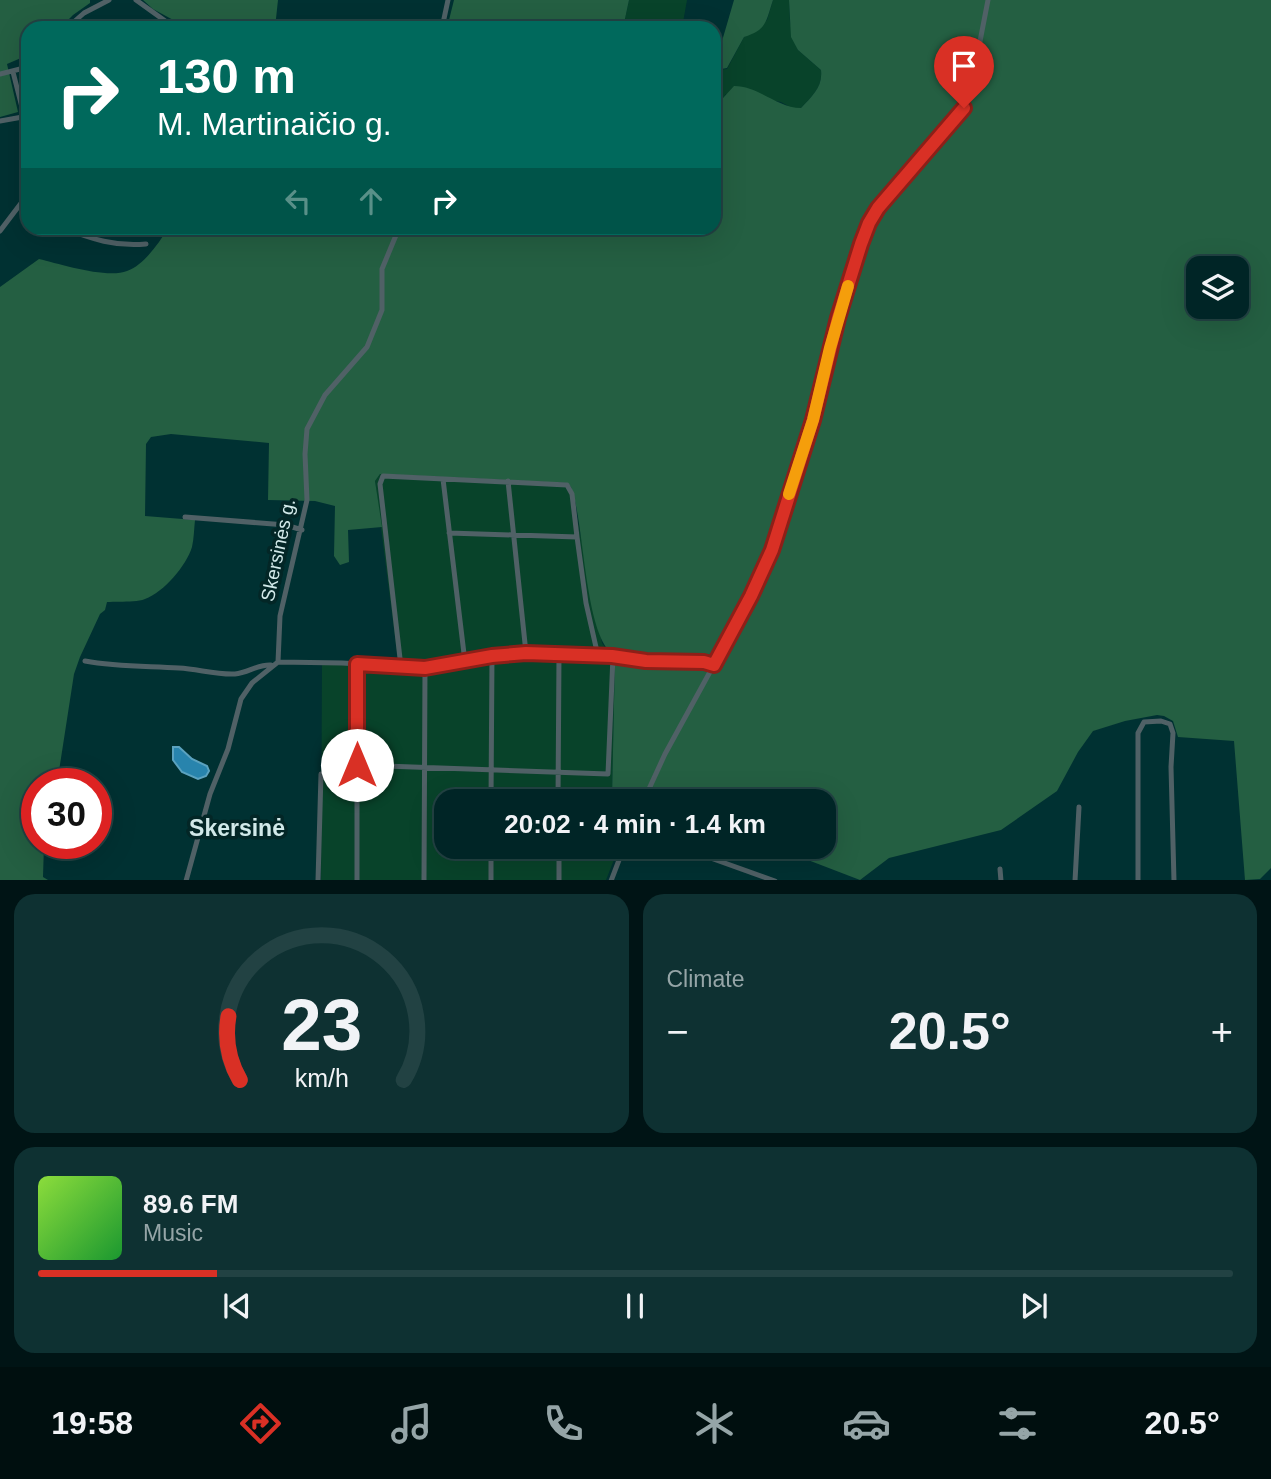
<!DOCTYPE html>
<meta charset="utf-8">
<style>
:root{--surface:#002526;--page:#0e3132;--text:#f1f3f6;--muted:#95a5a7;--line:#224243;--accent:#d93025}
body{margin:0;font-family:Arial,sans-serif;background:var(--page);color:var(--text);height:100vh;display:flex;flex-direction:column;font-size:26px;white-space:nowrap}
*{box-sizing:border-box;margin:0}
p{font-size:23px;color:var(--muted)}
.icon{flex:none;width:38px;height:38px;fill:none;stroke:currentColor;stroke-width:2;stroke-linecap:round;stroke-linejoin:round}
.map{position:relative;height:880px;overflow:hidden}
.sheet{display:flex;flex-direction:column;gap:14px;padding:14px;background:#001415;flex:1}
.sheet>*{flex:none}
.guide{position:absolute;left:21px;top:21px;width:700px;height:214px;border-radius:21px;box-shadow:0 7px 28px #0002,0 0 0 2px var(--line);background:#00695c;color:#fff;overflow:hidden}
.controls{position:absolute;left:1186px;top:256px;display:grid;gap:14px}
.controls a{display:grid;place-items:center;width:63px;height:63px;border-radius:14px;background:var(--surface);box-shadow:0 7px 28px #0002,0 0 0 2px var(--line);font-size:35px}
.speed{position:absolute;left:21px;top:768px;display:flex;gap:14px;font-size:35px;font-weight:700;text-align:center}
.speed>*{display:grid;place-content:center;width:91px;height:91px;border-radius:50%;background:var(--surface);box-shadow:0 7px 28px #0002,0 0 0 2px var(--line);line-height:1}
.speed .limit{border:10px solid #d22;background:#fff;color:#111}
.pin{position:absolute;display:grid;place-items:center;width:60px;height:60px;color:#fff;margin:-72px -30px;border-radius:50% 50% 50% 0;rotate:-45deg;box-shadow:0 0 7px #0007}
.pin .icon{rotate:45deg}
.me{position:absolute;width:77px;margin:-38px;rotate:0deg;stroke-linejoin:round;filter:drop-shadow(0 0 5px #0008)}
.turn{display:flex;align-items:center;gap:24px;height:147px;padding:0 21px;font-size:32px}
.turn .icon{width:91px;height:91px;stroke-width:2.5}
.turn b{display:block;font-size:49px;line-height:60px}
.lanes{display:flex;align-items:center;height:66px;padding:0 21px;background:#0003;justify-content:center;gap:35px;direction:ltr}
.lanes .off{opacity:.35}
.big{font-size:52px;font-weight:600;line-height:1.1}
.sheet .card{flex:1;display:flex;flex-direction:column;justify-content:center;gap:10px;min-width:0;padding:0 24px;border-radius:21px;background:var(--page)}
.sheet .dial{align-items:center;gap:0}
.dial svg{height:182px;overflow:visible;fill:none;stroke:var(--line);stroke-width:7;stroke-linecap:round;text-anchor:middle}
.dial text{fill:var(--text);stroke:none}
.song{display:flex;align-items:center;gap:21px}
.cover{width:84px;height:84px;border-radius:10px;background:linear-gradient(135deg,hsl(90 70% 55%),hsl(130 70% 35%))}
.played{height:7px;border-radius:4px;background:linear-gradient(90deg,var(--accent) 15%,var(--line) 15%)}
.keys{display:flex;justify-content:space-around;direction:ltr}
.heat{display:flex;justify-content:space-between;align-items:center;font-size:38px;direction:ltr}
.sheet .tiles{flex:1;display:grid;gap:14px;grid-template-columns:1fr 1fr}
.card:last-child{grid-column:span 2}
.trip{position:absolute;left:434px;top:789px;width:402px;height:70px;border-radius:21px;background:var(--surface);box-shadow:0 7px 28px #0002,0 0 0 2px var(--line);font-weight:600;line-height:70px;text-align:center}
.tab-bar{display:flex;height:112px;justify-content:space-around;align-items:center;background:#000f0f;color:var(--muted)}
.tab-bar .icon{width:49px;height:49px}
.tab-bar .selected{color:var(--accent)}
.tab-bar b{font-size:32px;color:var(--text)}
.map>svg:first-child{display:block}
</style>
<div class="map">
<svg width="1271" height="881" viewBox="0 0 1271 881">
<rect width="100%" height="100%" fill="#003132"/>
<path fill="#08432a" d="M629 0H687L682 28H623Z
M773 0H789L790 22 798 50 821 70C823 87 812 96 801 108H792L781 102 726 94 723 98 714 102V68L717 70 727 69 744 37 767 20Z
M380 474 567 483 571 487 602 643 609 653 615 655 612 798 637 800 636 802H446V847H619L606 880 321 881 322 664 399 668 375 481Z"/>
<path fill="#245f42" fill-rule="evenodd" d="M0 0H90V3L73 15 60 28H28V55L7 64 18 112 0 117Z
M143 0H278L275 28H188L153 9Z
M454 0H629L623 28H447Z
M734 0H773C766 21 767 30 744 37L727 68 716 70 714 68V52L720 48Z
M789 0H1271V868L1260 879 1245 880 1234 741 1178 737 1173 721 1164 716 1157 715 1125 721 1093 731 1078 752 1057 791 1001 830 889 858 860 880 774 847H824V802H643L612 798 615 656C584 638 585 523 571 487L567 483 380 474 375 481 382 527 348 530 349 562 340 565 334 556 335 506 315 501 268 500 269 443 171 434 151 437 146 444 145 516 195 520C194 529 194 538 192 547 186 566 164 592 145 599 135 603 118 601 107 602L105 610 100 614 80 657 74 674 57 784H37V806L30 812 31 818 37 822V844H44L43 877 48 880H0V287L39 259C60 264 107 279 127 271 144 265 159 243 168 228H714V102L723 98 734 86C759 86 777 108 801 108 812 96 823 87 821 70L798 50 791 37ZM1199 268H1237V306H1199Z"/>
<path fill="#2884ad" stroke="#5ba2bf" stroke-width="2" d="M173 747H179L192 759 207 766 209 771 206 776 198 779 182 772 173 760Z"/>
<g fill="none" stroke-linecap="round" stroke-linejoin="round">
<path stroke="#506166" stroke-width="5" d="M136 0 175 28
M67 28 84 13 109 0
M442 28 448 0
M13 72 28 131
M0 74 28 67
M0 121 28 116
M64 228C91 239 116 247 146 244
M0 231 28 194
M443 479 465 662
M508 481 526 653
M185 517 286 525 302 530
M449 533 577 537 586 603 598 656
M85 661C117 667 147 666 179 668 198 669 216 675 235 674 248 673 258 664 271 665
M278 662 280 616 307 500 305 454 307 429 325 395 367 347 382 310V269L399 228
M278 662 342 663 425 668 492 656 526 653 613 656 646 661 704 662 714 665
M357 664V881
M401 667 380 484 383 476 567 485 572 494 577 537
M357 765 608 774 613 656
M491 802 492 656
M558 802 559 655
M643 802 665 754 740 617 772 550 813 420 838 318 861 244 869 223 878 207 964 108 970 93 988 0
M559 847V881
M680 847 775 881
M1000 869 1001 881
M186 881 210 794 228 749 241 699 252 683 278 662
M318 881 321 774
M424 881 425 668
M491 881V847
M611 881 624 847
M1075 881 1079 807
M1138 881V733L1144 722 1161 721 1170 724 1173 733 1171 767 1174 881"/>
</g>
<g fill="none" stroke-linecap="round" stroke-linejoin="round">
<defs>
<path id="route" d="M357 765V664L425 668 492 656 526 653 612 656 646 661 704 662 714 665 751 596 772 550 813 420 838 318 861 244 869 223 878 208 964 108"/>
</defs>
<use href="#route" stroke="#8d1f18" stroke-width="18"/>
<use href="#route" stroke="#d93025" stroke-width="12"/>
<path stroke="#f59e0b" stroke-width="12" d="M789 494 813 420 830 348 848 286"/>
</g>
<g text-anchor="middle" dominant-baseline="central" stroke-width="7" stroke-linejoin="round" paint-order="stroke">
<g font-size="19" fill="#d2e9e9" stroke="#032626">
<text transform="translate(278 550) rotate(-78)">Skersinės g.</text>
</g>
<g font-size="23" font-weight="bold" fill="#d2e9e9" stroke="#032626">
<text x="237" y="828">Skersinė</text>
</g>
</g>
</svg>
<div class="controls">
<a><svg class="icon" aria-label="layers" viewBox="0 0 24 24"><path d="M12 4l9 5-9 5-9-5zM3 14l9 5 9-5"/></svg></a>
</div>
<div class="speed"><div class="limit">30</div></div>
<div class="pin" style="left:964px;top:108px;background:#d93025"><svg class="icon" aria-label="arrive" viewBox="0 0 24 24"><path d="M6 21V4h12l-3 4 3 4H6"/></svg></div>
<svg class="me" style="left:357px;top:765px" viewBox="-20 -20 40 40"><circle r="19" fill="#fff"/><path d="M0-13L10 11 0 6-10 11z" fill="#d93025"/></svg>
<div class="trip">20:02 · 4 min · 1.4 km</div>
<div class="guide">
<div class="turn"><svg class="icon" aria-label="right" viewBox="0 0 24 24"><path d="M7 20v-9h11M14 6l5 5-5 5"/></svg><div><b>130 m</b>M. Martinaičio g.</div></div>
<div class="lanes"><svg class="icon off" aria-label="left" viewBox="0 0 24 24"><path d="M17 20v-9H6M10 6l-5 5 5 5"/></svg><svg class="icon off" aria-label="ahead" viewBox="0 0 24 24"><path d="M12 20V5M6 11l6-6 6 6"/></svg><svg class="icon" aria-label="right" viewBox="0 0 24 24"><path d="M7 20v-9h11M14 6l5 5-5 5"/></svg></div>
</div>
</div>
<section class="sheet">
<div class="tiles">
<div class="card dial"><svg viewBox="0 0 100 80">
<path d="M14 69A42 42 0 1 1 86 69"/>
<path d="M14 69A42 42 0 0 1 9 41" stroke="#d93025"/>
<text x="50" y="56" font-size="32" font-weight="700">23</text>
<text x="50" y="72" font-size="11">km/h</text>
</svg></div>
<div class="card"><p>Climate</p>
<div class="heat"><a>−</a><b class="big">20.5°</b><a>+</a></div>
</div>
<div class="card">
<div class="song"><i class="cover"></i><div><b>89.6 FM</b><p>Music</p></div></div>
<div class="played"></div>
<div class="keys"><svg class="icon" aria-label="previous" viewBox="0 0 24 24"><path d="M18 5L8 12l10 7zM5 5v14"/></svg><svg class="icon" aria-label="pause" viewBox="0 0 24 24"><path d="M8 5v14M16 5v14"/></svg><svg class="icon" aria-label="next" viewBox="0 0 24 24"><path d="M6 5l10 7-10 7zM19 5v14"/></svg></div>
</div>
</div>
</section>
<nav class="tab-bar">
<b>19:58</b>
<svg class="icon selected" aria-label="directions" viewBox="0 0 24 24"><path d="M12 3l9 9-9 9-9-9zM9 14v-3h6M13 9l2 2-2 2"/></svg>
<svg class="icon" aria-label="music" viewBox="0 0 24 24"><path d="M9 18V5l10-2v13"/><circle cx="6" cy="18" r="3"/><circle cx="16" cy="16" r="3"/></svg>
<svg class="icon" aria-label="phone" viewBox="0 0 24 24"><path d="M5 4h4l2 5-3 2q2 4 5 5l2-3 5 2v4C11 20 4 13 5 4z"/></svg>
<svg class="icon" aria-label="climate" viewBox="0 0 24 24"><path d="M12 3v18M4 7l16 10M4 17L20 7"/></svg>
<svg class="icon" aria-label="car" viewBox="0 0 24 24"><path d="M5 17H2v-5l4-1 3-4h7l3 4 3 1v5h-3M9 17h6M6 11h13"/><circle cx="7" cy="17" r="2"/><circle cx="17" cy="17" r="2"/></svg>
<svg class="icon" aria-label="filters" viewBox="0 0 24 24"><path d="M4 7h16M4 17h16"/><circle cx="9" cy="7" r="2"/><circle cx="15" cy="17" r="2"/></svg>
<b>20.5°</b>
</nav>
